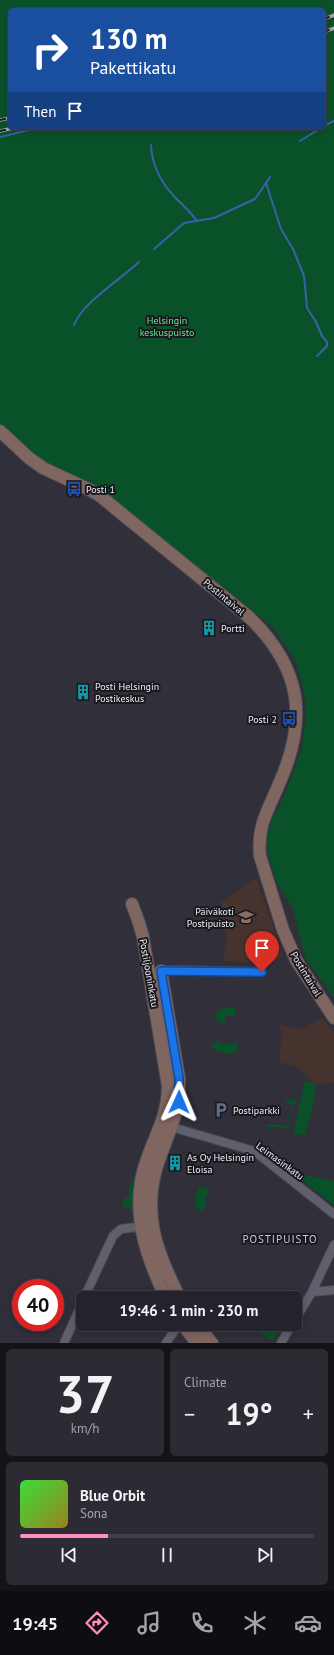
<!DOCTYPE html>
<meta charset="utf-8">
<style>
:root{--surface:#24232c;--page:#2c2b34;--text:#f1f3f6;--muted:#a3a4a9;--line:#414048;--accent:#fe8ebd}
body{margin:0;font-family:"PT Sans",sans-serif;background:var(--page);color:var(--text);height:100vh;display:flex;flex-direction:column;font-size:15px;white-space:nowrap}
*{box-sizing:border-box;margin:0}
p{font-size:13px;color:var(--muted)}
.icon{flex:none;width:22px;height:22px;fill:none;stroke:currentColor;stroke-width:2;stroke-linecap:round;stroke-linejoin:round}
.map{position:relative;height:1343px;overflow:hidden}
.drawer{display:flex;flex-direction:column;gap:6px;padding:6px;background:#141318;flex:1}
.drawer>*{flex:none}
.banner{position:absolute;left:8px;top:8px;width:318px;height:122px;border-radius:6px;box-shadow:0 2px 10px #0003,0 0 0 1px var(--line);background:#1a4fa0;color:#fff;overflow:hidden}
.speed{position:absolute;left:12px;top:1279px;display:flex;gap:8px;font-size:20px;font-weight:700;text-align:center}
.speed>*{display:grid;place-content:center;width:52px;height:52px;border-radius:50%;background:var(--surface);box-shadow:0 2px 10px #0003,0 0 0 1px var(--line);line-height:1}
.speed .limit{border:6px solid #d22;background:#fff;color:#111}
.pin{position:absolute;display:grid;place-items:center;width:34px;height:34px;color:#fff;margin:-41px -17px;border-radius:50% 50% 50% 0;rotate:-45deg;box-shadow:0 0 4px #0007}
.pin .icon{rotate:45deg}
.me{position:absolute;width:44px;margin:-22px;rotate:1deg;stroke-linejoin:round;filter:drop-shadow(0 0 3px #0008)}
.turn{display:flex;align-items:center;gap:14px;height:84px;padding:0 16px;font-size:18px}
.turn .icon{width:52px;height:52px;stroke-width:2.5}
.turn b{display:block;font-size:28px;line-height:34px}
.then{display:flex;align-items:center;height:38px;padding:0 16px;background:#0003;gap:8px;font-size:15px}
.big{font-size:30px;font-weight:700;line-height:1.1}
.drawer .widget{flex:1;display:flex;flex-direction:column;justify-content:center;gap:6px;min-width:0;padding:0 14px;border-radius:6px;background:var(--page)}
.drawer .dial{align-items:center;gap:0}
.dial b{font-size:52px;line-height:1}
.song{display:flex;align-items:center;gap:12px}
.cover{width:48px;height:48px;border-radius:6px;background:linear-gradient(135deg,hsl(120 70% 55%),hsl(50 70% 35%))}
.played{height:4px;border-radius:2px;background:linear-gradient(90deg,var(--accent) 30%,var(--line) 30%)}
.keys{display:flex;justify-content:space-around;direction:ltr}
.heat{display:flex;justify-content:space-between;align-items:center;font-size:22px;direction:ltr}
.drawer .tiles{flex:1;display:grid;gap:6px;grid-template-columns:1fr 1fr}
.widget:last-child{grid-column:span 2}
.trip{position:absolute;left:76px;top:1291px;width:226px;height:40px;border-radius:6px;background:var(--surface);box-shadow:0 2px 10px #0003,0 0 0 1px var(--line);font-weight:700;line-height:40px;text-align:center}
.tab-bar{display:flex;height:64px;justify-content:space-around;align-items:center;background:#0e0e12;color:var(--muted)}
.tab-bar .icon{width:28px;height:28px}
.tab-bar .on{color:var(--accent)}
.tab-bar b{font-size:18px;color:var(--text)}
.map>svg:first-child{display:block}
</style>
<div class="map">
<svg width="334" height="1343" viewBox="0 0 334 1343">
<rect width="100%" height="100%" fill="#302f3a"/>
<path fill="#46332e" d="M256 878 283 955 275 961 269 962 223 961 225 953 226 937 221 902Z
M322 1018 334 1032V1083L315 1084 298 1067 279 1062 282 1032 278 1025 302 1029Z"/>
<path fill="#095229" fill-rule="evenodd" d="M0 0H334V997L305 958 293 909 277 883 267 851 268 834 271 821 286 792 302 747 306 716 304 692 295 659 272 626 125 511 35 457 0 425ZM10 10H324V128H10Z
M228 1007 235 1008V1016H226L224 1024 215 1018 216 1014 219 1012 218 1011Z
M215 1041 220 1042V1044L236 1043 238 1044 236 1053C227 1054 218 1053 211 1047Z
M305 1081 315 1084C317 1100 309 1119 305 1135L293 1134Z
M297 1099 295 1106 293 1105 289 1128 267 1127 268 1124 288 1126 292 1105 285 1102 286 1100Z
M291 1172 334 1181V1205Z
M136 1173 138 1174 136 1184 134 1187 135 1190 134 1213 131 1212 130 1207 125 1208 122 1205 124 1199 129 1196V1187Z
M200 1186 209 1189 208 1196H206L205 1207 200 1212 195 1205V1197Z
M262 1324H283L273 1341 264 1336 260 1331Z"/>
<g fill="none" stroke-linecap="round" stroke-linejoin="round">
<path stroke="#3662a9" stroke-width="2" d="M324 126 334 121
M0 137 38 128
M300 141 321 128
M151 145C152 163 160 181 173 195 180 203 190 211 196 220
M266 183 281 229 293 249 304 276 307 308 316 322 322 336 327 342V346L317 356
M154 249 184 223 214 218 255 199 270 177
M74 325C81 304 122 278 139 262"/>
<defs>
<path id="street" d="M157 972 169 970 262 972
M168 1126 254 1151 334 1214
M312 1292 334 1290
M197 1297 215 1298
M84 1298 113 1236 121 1229 145 1226
M295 1320 312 1292 334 1245
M64 1343 83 1301
M166 1343 179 1324
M281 1343 292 1324"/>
<path id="secondary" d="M0 431 29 458 43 468 88 489 99 495 116 509 250 618C302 669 308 719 279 784 268 811 257 825 260 856L283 930 296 960 334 1018
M132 904 139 923 143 937 168 1086C168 1115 156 1133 147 1159 129 1207 145 1255 166 1298
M161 971 179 1078C180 1112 170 1129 159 1160 141 1211 156 1252 180 1298
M182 1324 197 1343
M196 1324 212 1343"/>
</defs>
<use href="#street" stroke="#4b4a54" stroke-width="10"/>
<use href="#secondary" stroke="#4b4a54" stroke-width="14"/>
<use href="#street" stroke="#605f6c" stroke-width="8"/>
<use href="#secondary" stroke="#7f6661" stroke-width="12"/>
<defs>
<path id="rail" d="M324 19 334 15
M324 32 334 28
M0 120 10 118
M0 131 13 128"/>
</defs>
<use href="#rail" stroke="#a6a5af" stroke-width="3.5"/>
<use href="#rail" stroke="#18181d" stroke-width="2" stroke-dasharray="6" stroke-linecap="butt"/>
</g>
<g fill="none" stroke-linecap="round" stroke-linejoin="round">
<defs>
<path id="route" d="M179 1102V1078L161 971 262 972"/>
</defs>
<use href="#route" stroke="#114b97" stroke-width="10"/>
<use href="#route" stroke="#1a73e8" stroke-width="7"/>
</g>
<defs>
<symbol id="bus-bare" viewBox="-9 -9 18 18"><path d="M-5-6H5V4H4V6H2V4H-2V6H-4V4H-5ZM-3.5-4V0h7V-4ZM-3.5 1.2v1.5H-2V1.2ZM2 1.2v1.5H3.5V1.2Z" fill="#1a4fb4" stroke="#18181d" stroke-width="2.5" paint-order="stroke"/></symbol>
<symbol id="building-bare" viewBox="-9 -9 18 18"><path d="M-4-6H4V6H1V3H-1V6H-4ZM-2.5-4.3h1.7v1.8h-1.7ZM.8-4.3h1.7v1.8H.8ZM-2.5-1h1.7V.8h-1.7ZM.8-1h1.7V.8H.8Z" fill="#0f9aa8" stroke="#18181d" stroke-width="2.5" paint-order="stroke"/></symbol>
<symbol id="school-bare" viewBox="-9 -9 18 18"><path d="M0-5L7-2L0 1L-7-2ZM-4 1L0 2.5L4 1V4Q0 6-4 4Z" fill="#8d6e63" stroke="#18181d" stroke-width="2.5" paint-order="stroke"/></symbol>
<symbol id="parking-bare" viewBox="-9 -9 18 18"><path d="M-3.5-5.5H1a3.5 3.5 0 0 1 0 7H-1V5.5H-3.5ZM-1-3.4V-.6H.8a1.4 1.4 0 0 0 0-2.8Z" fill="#5c6f8a" stroke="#18181d" stroke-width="2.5" paint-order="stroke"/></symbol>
</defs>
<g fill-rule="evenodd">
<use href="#bus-bare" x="63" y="478" width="22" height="22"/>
<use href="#building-bare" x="198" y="617" width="22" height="22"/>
<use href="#building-bare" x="72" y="681" width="22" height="22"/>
<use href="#bus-bare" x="278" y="708" width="22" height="22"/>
<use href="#school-bare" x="235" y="906" width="22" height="22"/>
<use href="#parking-bare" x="210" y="1099" width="22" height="22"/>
<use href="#building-bare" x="164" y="1152" width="22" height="22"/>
</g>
<g text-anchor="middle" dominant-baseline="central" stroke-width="4" stroke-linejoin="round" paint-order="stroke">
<g font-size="10" fill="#6ce192" stroke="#18181d">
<text x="167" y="320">Helsingin<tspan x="167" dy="12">keskuspuisto</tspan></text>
</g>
<g font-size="10" fill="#ededf5" stroke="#18181d" text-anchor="start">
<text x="86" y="489">Posti 1</text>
<text x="221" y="628">Portti</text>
<text x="95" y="686">Posti Helsingin<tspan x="95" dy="12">Postikeskus</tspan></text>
<text x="277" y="719" text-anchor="end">Posti 2</text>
<text x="234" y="911" text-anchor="end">Päiväkoti<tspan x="234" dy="12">Postipuisto</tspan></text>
<text x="233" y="1110">Postiparkki</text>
<text x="187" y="1157">As Oy Helsingin<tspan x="187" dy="12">Eloisa</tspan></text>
</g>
<g font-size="10" fill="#ededf5" stroke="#18181d">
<text transform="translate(224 597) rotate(40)">Postintaival</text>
<text transform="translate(149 973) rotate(80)">Postiljooninkatu</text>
<text transform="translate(306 974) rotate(59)">Postintaival</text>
<text transform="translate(280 1161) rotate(36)">Leimasinkatu</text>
</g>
<g font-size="11" letter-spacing="1" fill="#c9c8d7" stroke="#18181d">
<text x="280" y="1239">POSTIPUISTO</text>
</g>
</g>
</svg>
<div class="speed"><div class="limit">40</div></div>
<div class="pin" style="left:262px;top:972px;background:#d93025"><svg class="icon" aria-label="arrive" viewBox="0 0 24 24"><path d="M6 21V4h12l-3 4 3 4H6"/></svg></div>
<svg class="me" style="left:179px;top:1102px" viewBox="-20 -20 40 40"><path d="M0-17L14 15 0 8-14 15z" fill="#1a73e8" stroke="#fff" stroke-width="4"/></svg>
<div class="trip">19:46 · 1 min · 230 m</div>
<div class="banner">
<div class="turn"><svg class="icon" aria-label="right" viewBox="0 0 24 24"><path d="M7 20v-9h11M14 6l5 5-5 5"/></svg><div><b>130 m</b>Pakettikatu</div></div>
<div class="then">Then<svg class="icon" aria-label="arrive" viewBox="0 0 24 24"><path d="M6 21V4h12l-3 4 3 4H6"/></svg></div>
</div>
</div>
<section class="drawer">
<div class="tiles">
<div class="widget dial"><b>37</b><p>km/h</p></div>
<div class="widget"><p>Climate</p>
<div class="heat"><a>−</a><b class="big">19°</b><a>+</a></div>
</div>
<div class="widget">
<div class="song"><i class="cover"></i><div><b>Blue Orbit</b><p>Sona</p></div></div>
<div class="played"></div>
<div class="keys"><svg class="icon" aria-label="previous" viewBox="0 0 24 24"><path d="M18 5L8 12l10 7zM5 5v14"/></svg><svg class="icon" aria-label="pause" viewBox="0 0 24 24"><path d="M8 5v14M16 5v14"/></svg><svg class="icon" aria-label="next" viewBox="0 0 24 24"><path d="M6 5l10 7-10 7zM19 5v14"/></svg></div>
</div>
</div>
</section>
<nav class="tab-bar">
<b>19:45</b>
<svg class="icon on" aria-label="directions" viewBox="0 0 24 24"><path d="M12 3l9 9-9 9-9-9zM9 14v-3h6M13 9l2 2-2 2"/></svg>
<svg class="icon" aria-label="music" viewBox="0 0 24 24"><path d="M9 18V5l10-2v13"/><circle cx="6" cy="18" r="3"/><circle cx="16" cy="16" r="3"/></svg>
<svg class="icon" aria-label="phone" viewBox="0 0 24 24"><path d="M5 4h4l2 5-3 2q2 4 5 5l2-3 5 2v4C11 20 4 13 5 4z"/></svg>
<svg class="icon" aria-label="climate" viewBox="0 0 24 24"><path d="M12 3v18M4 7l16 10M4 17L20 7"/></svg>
<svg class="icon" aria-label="car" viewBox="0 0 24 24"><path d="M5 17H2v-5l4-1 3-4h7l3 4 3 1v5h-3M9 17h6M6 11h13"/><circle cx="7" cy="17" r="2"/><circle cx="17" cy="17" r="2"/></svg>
</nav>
